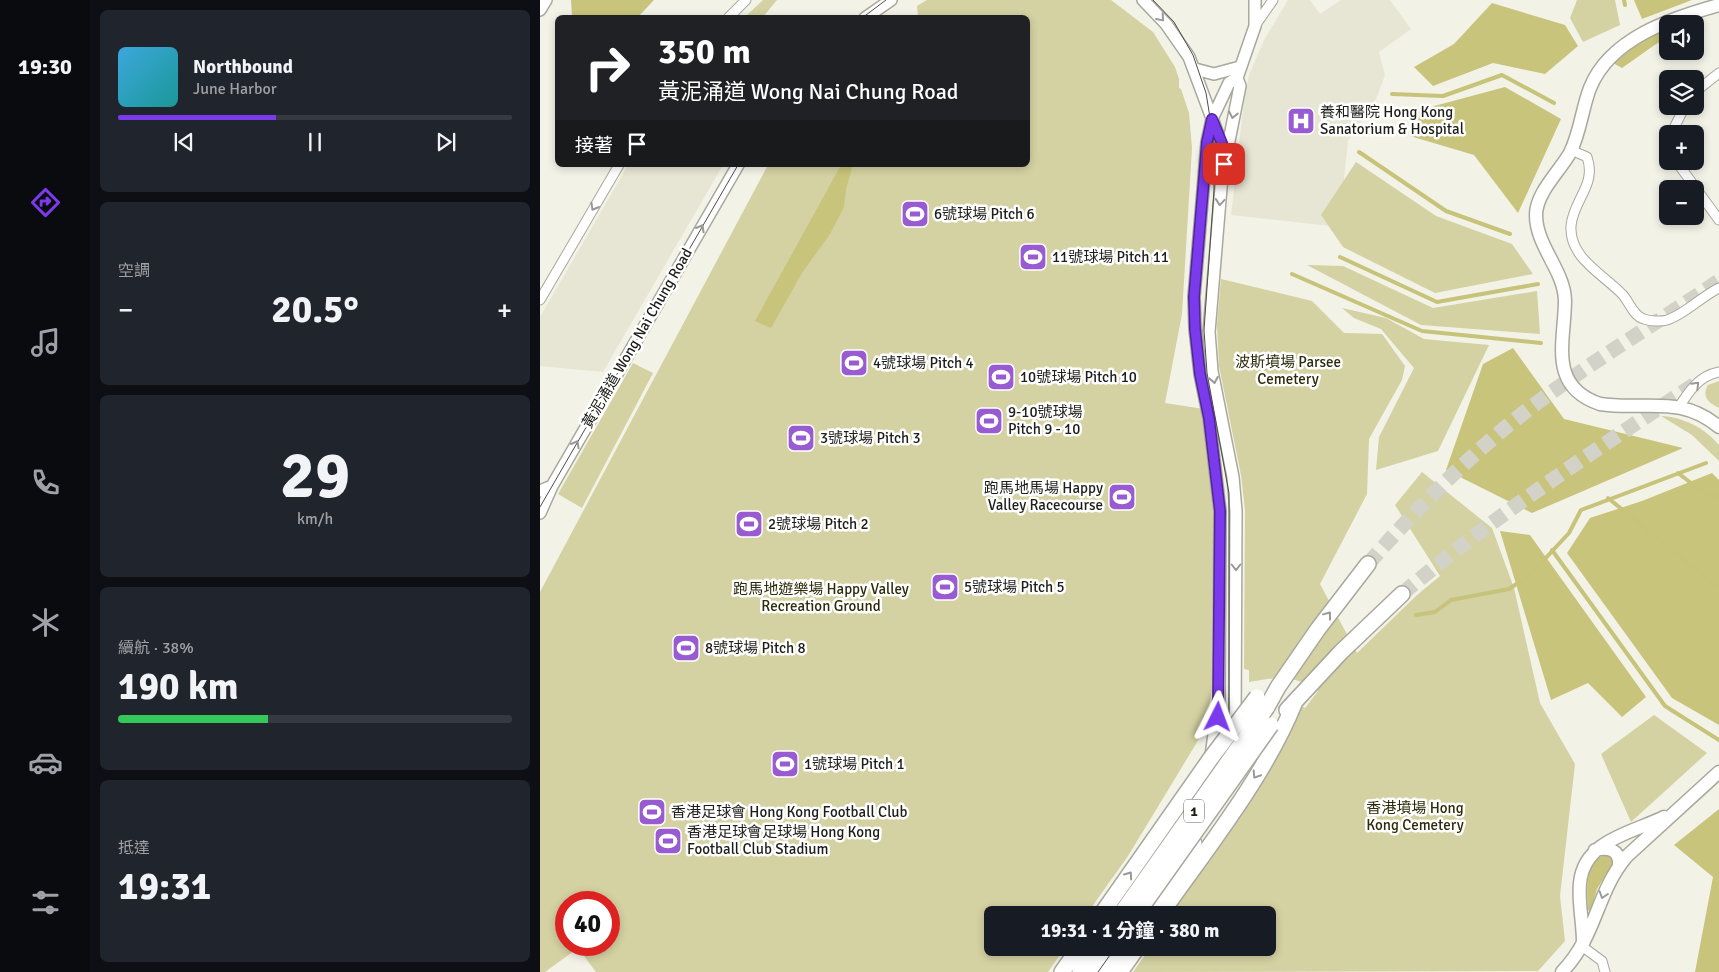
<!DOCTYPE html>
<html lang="zh-TW">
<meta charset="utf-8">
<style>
:root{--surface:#171b24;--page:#20242c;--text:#f1f3f6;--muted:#9ea1a6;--line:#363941;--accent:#7c3aed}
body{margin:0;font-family:Signika,"Noto Sans TC",sans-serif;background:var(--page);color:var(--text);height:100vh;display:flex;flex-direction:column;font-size:19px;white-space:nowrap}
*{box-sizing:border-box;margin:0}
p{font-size:16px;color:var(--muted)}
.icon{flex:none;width:28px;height:28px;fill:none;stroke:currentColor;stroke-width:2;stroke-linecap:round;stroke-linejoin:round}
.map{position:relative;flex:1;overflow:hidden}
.side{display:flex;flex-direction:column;gap:10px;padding:10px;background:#0d0f14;width:450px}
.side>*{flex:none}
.banner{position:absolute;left:15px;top:15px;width:475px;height:152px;border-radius:8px;box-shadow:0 2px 8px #0003;background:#202124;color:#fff;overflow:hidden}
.buttons{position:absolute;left:1119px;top:15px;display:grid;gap:10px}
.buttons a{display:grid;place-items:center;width:45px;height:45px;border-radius:8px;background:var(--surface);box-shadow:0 2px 8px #0003;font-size:25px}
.speed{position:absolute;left:15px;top:891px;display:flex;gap:10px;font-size:25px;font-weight:700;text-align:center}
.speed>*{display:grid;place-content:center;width:65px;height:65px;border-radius:50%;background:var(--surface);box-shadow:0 2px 8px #0003;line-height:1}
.speed .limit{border:8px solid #d22;background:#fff;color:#111}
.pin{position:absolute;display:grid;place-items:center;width:42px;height:42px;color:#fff;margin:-21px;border-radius:10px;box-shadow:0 2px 8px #0006}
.me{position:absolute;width:55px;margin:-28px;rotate:3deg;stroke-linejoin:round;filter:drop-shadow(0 0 4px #0008)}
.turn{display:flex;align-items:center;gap:18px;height:105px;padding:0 20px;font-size:22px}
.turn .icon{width:65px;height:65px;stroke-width:2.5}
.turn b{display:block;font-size:35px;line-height:42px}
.then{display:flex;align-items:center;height:48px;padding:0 20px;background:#0003;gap:10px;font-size:19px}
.big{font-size:38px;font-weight:700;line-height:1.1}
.side .card{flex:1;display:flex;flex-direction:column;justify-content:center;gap:8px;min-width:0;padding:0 18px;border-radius:8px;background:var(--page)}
.side .dial{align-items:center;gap:0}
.dial b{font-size:65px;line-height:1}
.song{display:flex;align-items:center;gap:15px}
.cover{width:60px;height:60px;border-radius:8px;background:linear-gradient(135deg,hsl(200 70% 55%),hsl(180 70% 35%))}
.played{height:5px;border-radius:2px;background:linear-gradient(90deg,var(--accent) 40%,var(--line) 40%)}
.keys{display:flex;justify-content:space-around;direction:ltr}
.heat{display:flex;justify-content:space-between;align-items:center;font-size:28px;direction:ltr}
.charge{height:8px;border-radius:4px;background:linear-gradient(90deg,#34c759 38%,var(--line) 0)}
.trip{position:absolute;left:444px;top:906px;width:292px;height:50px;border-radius:8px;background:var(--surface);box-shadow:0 2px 8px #0003;font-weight:700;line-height:50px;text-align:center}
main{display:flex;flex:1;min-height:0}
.menu{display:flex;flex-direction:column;width:90px;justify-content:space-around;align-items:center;background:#090b0e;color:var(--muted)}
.menu .icon{width:35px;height:35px}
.menu .on{color:var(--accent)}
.menu b{font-size:22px;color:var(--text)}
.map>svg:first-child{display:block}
</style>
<main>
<nav class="menu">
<b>19:30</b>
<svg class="icon on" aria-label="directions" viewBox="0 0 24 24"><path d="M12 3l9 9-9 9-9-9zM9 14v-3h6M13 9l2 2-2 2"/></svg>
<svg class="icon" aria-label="music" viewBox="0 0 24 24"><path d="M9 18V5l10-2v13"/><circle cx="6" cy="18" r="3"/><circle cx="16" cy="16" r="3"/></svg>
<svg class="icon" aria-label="phone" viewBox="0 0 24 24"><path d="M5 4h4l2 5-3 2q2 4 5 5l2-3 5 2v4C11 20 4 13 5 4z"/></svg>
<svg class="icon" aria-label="climate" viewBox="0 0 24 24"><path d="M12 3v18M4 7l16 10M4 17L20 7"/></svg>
<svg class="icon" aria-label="car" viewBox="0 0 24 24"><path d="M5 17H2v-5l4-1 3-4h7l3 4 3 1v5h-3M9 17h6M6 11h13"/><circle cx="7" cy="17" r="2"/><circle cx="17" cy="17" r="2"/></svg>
<svg class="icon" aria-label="filters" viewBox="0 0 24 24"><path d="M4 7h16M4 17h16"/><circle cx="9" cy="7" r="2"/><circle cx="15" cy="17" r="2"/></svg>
</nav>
<section class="side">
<div class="card">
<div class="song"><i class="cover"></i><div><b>Northbound</b><p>June Harbor</p></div></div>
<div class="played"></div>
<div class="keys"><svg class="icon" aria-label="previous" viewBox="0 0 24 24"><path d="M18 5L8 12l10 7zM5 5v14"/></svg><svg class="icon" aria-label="pause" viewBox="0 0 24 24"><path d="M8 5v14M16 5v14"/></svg><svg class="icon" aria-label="next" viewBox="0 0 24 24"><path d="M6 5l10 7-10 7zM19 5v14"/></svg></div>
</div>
<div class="card"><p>空調</p>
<div class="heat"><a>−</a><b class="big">20.5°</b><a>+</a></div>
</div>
<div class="card dial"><b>29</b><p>km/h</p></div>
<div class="card"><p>續航 · 38%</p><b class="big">190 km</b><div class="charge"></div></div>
<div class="card"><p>抵達</p><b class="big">19:31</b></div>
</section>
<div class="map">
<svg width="1179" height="972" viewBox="0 0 1179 972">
<rect width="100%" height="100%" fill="#f2f2e7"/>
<path fill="#e7e6d4" d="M748 0H770L780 14 801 0H850L871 29 839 52 845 75 837 97 808 141 799 227 691 215 704 101 709 75 724 40Z
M88 165H183L63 372 0 366V317Z"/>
<path fill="#d4d1a2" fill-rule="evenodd" d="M223 0H237L223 17H205Z
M387 0H571L613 32 635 67 639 79V88L641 89 649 113 652 148 642 314 625 403 664 409 674 504V541L672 689 667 720 662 734 588 856 546 915H452V948H525L508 972H56L38 948 5 972H0V592L228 165H488V18L378 17 377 6ZM26 902H69V945H26Z
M1037 0H1075L1080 25 1043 42 1030 18Z
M816 162 896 216 972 244 993 274 895 293 803 247 781 215Z
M767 265 803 266 893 308 997 291 1000 334 881 325Z
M681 279 772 301 804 333 842 334 865 366 862 380 829 439 827 494 780 584 817 653 877 595 900 576 855 505 882 472 952 528 974 588 1000 703 1035 764 1020 896 1025 941 998 971 593 972 610 948H728V915H624L760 705 765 708 778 691C752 674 739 677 709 682V670L704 669 705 510 701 475 679 366 677 324Z
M802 308 846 318 884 339 949 345 898 451 836 470 839 437 874 368 841 329 814 318Z
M93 363 113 373 42 508 18 494Z
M1179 381V408C1169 403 1161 397 1168 385Z
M1121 416C1143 417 1165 428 1179 445V461L1152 435Z
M1114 715 1167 753 1091 822 1061 754Z"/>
<path fill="#c9c47b" d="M31 0H114L97 18 32 17Z
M1094 0H1152L1102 19Z
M952 3 1025 25 1038 46 1005 74 953 63 893 86 874 67 914 44Z
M1127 27V39L1116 44 1082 68 1073 63 1102 41Z
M965 87 1021 119 978 213 934 155 870 136 872 112Z
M301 165H313L306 189 304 207 290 234 262 273 231 328 215 321Z
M973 348 1024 419 1143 448 992 513 906 470 943 364Z
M1172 473 1179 480V725L1132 698 1027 553 1050 518 1102 501Z
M960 531 990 535 1106 697 1082 717 1048 683 1011 700Z
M1179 809V972H1155L1173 877 1134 845Z
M1066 854 1072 857 1073 863 1057 889 1051 911 1048 910C1047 892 1044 861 1066 854Z"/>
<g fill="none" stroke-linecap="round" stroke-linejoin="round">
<path stroke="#c8c37a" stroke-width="4" d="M1084 0 1085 5
M852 94 903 96 962 75 1014 103
M819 152 906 211 970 234
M800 257 897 302 998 284
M752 274 882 331 1001 343
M1138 473 1164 493 1179 496
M1068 498 1179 588
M1012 550 1125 706 1179 740
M876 615 895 612 911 600 969 589 990 575 1029 533 1041 510 1166 463"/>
<path stroke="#d2d2c8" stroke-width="15" stroke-dasharray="15 8" stroke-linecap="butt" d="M828 564C869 517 912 473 960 432 1027 376 1106 330 1179 281
M862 594C956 514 1059 448 1161 380"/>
<defs>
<path id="minor" d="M188 18 206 0
M715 26 733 0
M1155 92 1179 73
M1131 134 1145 106
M1031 150 1047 157C1057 185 1033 200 1031 226 1029 258 1063 274 1082 294 1089 301 1093 316 1104 319 1109 321 1121 322 1127 320 1144 315 1162 296 1179 288
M1136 161 1179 220
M0 300 79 165
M1139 407C1149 391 1159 376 1179 372
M1043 947 1062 961 1065 972"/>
<path id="tertiary" d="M603 0 626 24 649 57 685 153
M0 10 6 0
M325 18 351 0
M655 69 674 74 700 67
M0 491 12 486
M0 513 12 486 198 165
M695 728 696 511 693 477 672 371 669 332 682 176 700 86 697 78
M671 756 679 698 680 511 669 418 660 374 655 329 654 297 667 142 672 119 689 83 697 78 715 26V0
M606 915 656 843
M567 972 584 948"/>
<path id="secondary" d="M1179 5C1132 18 1070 38 1050 88 1042 109 1040 133 1030 153 1019 172 996 193 996 215 996 246 1024 270 1025 300 1025 341 1007 386 1060 404 1105 411 1140 394 1179 427
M1055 850C1068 847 1080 849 1079 865
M1043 942C1043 922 1038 902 1040 883 1044 840 1092 833 1124 817
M1022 972C1058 934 1055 894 1087 856L1179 772"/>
<path id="trunk" d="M727 707 738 687 778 629 828 564
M747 710 801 652 862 594
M620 915C665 851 725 776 754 704
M522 972 539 948
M540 972 557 948
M556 972 573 948
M580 972 597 948"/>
</defs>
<use href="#minor" stroke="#a8a89d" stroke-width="11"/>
<use href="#tertiary" stroke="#a8a89d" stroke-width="14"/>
<use href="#secondary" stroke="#a8a89d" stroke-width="15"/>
<use href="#trunk" stroke="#a8a89d" stroke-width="18"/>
<use href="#minor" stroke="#fff" stroke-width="9"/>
<use href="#tertiary" stroke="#fff" stroke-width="11"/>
<use href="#secondary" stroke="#fff" stroke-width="12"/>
<use href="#trunk" stroke="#fff" stroke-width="15"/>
<path stroke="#4d4d48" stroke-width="1" d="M322 18 346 0
M0 507 198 165
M598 915 674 807 686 778 689 754V493L667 373 664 330 674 190V142L666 93 653 55 634 22 613 0
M558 972 575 948"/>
<defs>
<path id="trunk-bridge" d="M561 915 671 758 717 697
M580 915 727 707
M596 915 731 725"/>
</defs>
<use href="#trunk-bridge" stroke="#a8a89d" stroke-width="18" stroke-linecap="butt"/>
<use href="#trunk-bridge" stroke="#fff" stroke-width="15"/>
</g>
<defs><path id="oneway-chevron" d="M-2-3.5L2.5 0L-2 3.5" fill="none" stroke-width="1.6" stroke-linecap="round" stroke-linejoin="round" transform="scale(1.25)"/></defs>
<g stroke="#999998">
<use href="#oneway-chevron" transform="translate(621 18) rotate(49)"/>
<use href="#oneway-chevron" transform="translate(693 115) rotate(102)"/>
<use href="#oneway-chevron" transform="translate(680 202) rotate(95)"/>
<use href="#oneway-chevron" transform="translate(54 207) rotate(120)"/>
<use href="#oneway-chevron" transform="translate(161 228) rotate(-60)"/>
<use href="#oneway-chevron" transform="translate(674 380) rotate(80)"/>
<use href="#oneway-chevron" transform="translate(1156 385) rotate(-45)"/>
<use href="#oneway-chevron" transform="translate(36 444) rotate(-60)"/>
<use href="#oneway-chevron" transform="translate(696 567) rotate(90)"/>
<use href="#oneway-chevron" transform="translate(788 615) rotate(-53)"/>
<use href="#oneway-chevron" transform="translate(716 775) rotate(123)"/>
<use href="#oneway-chevron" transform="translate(589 875) rotate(-55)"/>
<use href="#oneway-chevron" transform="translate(1063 895) rotate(108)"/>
</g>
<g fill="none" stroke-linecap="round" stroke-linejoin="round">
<defs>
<path id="route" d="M678 717 680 511 669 418 660 374 655 329 654 297 667 142 672 119 686 153 684 164"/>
</defs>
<use href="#route" stroke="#51269a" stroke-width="12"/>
<use href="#route" stroke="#7c3aed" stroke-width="9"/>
</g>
<defs>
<symbol id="hospital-square" viewBox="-11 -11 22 22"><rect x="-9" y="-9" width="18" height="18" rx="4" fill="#985bd2" stroke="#fff"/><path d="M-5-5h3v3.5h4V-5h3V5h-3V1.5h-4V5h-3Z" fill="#fff"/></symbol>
<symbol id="stadium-square" viewBox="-11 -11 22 22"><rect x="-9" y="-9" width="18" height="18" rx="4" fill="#985bd2" stroke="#fff"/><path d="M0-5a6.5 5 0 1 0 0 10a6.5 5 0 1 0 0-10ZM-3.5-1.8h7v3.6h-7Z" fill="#fff"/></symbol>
</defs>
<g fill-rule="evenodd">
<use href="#hospital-square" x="745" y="105" width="32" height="32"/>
<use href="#stadium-square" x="359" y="198" width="32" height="32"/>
<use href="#stadium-square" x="477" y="241" width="32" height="32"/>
<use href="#stadium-square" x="298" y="347" width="32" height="32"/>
<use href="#stadium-square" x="445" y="361" width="32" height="32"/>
<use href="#stadium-square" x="433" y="405" width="32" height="32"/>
<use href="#stadium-square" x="245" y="422" width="32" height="32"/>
<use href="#stadium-square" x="566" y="481" width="32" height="32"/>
<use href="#stadium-square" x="193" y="508" width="32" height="32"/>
<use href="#stadium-square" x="389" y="571" width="32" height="32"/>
<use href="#stadium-square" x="130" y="632" width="32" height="32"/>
<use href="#stadium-square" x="229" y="748" width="32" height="32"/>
<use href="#stadium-square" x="96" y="796" width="32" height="32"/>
<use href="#stadium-square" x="112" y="825" width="32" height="32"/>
</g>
<g text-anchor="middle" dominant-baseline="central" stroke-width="5" stroke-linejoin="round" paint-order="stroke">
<rect fill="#fff" stroke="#61615e" stroke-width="1" x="644" y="799.5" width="20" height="23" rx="4"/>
<g font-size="14" font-weight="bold" fill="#1d1d19">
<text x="654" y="811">1</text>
</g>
<g font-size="15" fill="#1d1d19" stroke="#fff" text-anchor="start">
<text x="780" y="112">養和醫院 Hong Kong<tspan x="780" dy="17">Sanatorium &amp; Hospital</tspan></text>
<text x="394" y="214">6號球場 Pitch 6</text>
<text x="512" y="257">11號球場 Pitch 11</text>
<text x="333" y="363">4號球場 Pitch 4</text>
<text x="480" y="377">10號球場 Pitch 10</text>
<text x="468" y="412">9-10號球場<tspan x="468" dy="17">Pitch 9 - 10</tspan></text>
<text x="280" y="438">3號球場 Pitch 3</text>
<text x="563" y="488" text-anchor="end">跑馬地馬場 Happy<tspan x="563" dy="17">Valley Racecourse</tspan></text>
<text x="228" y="524">2號球場 Pitch 2</text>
<text x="424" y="587">5號球場 Pitch 5</text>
<text x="165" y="648">8號球場 Pitch 8</text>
<text x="264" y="764">1號球場 Pitch 1</text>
<text x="131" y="812">香港足球會 Hong Kong Football Club</text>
<text x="147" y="832">香港足球會足球場 Hong Kong<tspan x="147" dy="17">Football Club Stadium</tspan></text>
</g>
<g font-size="15" fill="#1d1d19" stroke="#fff">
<text transform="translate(97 338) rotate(-60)">黃泥涌道 Wong Nai Chung Road</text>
</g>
<g font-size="15" fill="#2d2b0a" stroke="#fff">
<text x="748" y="362">波斯墳場 Parsee<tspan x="748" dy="17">Cemetery</tspan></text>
<text x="281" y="589">跑馬地遊樂場 Happy Valley<tspan x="281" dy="17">Recreation Ground</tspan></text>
<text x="875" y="808">香港墳場 Hong<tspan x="875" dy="17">Kong Cemetery</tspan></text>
</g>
</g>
</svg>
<div class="buttons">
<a><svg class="icon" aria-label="sound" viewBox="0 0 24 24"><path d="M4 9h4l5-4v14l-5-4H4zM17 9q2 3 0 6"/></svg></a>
<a><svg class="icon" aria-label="layers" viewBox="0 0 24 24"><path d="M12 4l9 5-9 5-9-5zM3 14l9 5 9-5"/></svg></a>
<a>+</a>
<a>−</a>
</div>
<div class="speed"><div class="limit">40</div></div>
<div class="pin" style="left:684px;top:164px;background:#d93025"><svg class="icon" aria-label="arrive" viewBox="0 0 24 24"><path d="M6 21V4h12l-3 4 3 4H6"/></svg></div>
<svg class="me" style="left:678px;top:717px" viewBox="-20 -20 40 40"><path d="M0-17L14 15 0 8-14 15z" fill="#7c3aed" stroke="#fff" stroke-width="4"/></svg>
<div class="trip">19:31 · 1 分鐘 · 380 m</div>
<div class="banner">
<div class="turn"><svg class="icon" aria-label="right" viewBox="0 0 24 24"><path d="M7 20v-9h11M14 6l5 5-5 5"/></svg><div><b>350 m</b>黃泥涌道 Wong Nai Chung Road</div></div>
<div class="then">接著<svg class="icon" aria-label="arrive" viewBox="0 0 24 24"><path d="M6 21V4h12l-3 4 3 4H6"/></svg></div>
</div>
</div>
</main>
